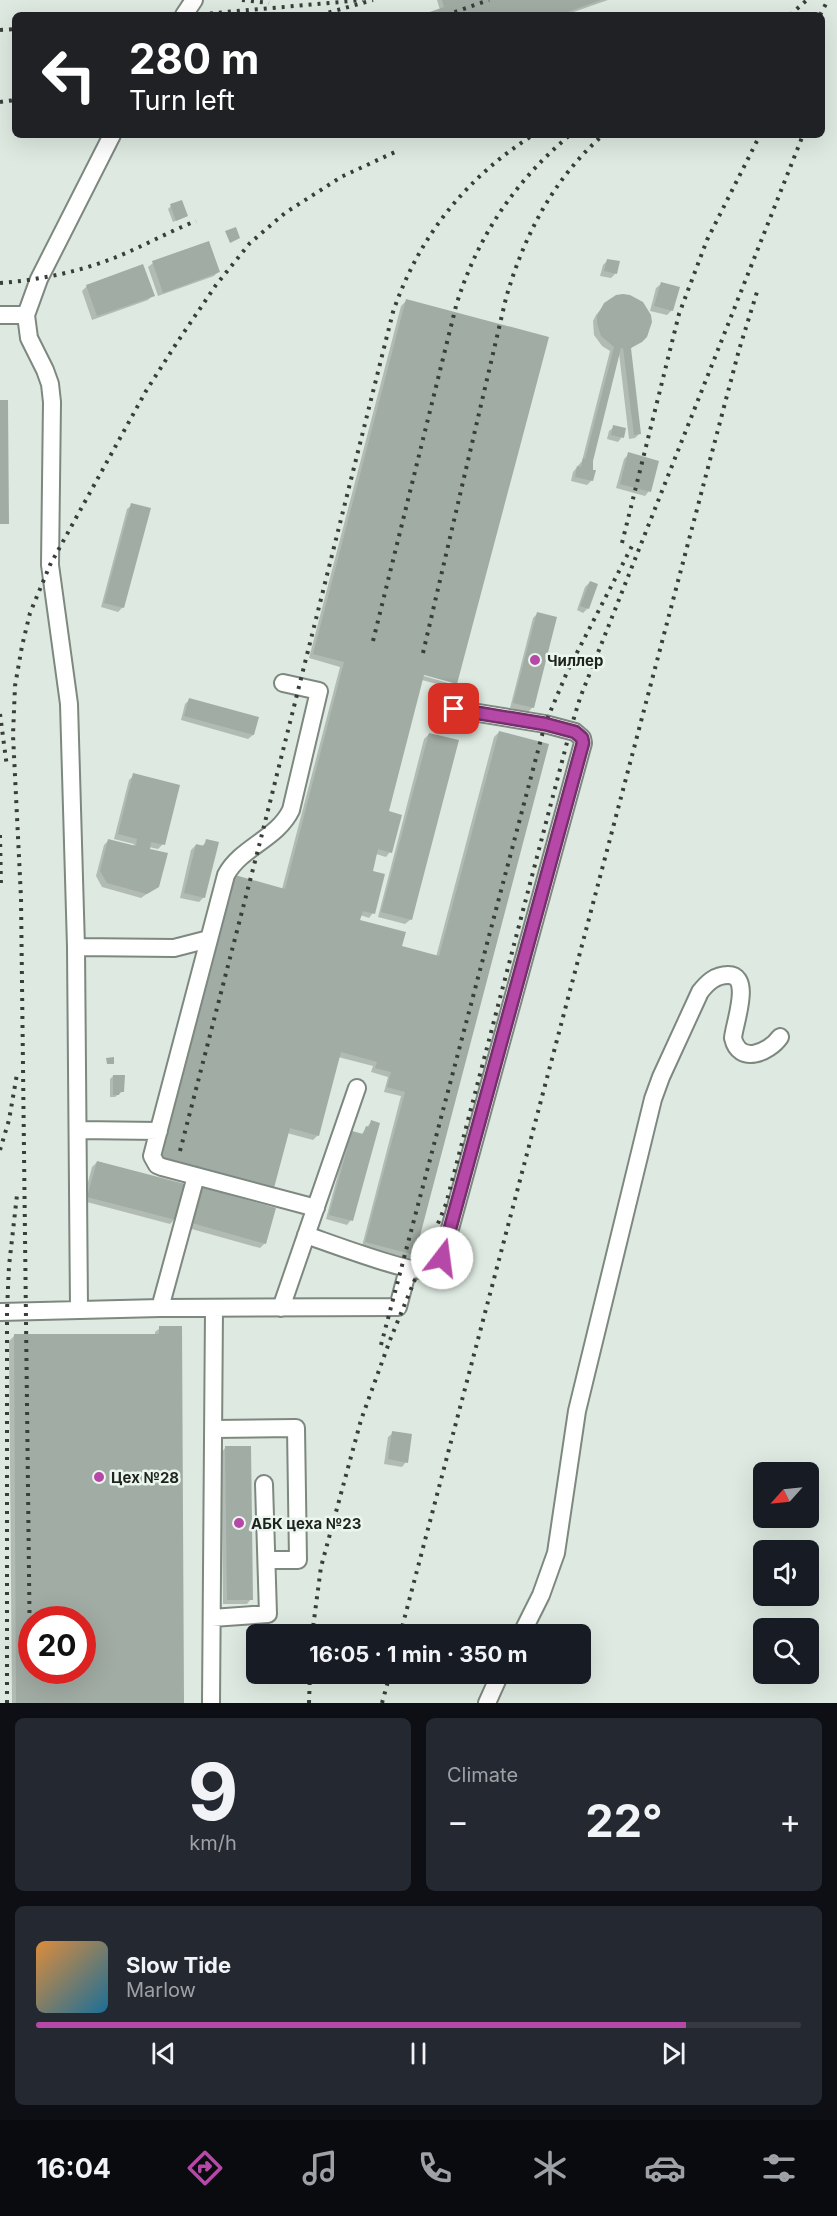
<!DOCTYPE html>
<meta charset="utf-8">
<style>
:root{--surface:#171b24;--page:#242831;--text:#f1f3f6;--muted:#9ea1a6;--line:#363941;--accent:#b648a7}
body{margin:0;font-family:Inter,sans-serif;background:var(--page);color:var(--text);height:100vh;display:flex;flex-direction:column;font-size:22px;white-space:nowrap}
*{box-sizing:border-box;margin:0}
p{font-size:20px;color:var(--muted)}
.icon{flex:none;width:33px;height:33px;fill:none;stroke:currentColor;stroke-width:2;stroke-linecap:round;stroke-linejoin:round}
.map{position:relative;height:1703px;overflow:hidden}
.side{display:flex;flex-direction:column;gap:15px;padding:15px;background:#0d0f14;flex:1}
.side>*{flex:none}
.top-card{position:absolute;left:12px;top:12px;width:813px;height:126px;border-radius:9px;box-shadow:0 6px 24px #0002;background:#202124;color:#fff;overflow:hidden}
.needle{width:39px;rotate:243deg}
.controls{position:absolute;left:753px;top:1462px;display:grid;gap:12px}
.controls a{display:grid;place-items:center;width:66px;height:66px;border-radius:9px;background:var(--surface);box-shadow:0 6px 24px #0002;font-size:30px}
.speed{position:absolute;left:18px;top:1606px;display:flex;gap:12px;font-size:30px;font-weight:700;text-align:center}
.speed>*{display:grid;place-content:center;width:78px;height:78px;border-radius:50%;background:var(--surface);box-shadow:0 6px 24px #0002;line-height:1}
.speed .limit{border:9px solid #d22;background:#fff;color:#111}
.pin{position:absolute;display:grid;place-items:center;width:51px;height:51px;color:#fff;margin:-26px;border-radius:12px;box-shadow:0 3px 9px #0006}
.me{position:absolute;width:66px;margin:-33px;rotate:15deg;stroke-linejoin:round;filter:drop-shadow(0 0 4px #0008)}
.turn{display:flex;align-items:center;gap:21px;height:126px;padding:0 18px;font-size:27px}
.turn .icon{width:78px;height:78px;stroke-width:2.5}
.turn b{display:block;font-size:42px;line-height:51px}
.big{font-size:45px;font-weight:700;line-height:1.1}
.side .tile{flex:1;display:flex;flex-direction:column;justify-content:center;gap:9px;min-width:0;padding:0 21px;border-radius:9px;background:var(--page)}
.side .dial{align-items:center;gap:0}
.dial b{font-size:78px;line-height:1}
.song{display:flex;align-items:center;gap:18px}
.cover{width:72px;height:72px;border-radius:9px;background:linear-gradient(135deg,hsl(30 70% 55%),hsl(200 70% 35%))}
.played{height:6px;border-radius:3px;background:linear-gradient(90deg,var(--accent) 85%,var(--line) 85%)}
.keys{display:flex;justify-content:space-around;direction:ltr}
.heat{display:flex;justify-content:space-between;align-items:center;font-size:33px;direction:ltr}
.side .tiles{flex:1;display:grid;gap:15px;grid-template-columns:1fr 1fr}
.tile:last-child{grid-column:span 2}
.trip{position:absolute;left:246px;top:1624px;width:345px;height:60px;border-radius:9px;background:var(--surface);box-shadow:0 6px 24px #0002;font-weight:700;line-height:60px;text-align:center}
.tab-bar{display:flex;height:96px;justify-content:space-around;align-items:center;background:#090b0e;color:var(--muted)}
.tab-bar .icon{width:42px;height:42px}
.tab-bar .selected{color:var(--accent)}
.tab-bar b{font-size:27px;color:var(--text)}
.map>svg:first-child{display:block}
</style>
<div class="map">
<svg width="837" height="1703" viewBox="0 0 837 1703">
<rect width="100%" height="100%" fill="#deeae1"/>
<path fill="#0003" fill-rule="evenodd" d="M437 0H608L565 15H425L440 10Z
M171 206 187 216 173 222 168 209Z
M208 242 219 271 214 276 158 296 148 267 153 263Z
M608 260 616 273 611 278 600 276 603 265Z
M661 284 672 310 667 315 650 311 656 288Z
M87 286 153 295 148 300 92 320 82 291Z
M406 301 456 683 418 672 417 674 455 685 451 688 422 680 387 812 390 852 386 857 376 854 371 872 373 913 369 918 360 915 358 921 400 947 436 957 494 737 499 732 414 1254 409 1259 362 1246 401 1096 384 1092 388 1077 371 1072 373 1066 338 1057 318 1135 313 1140 287 1133 272 1187 268 1192 157 1162 230 882 235 877 282 889 340 667 309 658 401 306Z
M605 304 646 336 630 349 640 433 635 438 629 439 619 353 592 460V480L587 485 571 481 573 472 582 461 610 351 602 346 594 335 593 321 596 315Z
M614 427 622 437 618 442 607 439 609 431Z
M629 454 649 491 645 496 616 488 624 459Z
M132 505 123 607 118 612 101 607 127 509Z
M590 582 588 608 583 613 577 610 585 587Z
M537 614 555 618 532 708 528 712 510 708 533 618Z
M190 699 257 718 253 735 248 739 181 720 185 704Z
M429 734 457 742 410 920 405 924 378 917 424 739Z
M134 775 163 844 158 849 149 847 158 886 141 898 102 887 96 876 104 845 108 841 133 847 134 844 114 839 129 780Z
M207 841 204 897 199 902 180 898 191 850 196 845 201 847Z
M113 1076 123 1091 115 1097H110V1079Z
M371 1122 351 1220 347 1225 326 1219 348 1137 353 1133 361 1135Z
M97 1162 175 1219 170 1224 83 1201 92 1167Z
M202 1189 265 1243 260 1248 188 1228 197 1194Z
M160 1328 183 1703H12L9 1341 14 1336 155 1335V1332ZM32 1620H82V1671H32Z
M393 1433 406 1462 402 1467 384 1464 388 1437Z
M225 1448 251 1599 247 1604H223L221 1453Z"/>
<path fill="#a1aca4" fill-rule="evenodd" d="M442 0H601L559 15H421L444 7Z
M182 200 188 216 176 221 170 204Z
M236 227 240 238 230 243 225 231Z
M209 241 220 272 163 293 152 261Z
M607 259 620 261 617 274 604 271Z
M143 264 155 296 97 316 86 285Z
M661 282 680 287 673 311 654 306Z
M623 294 630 295 643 302 651 315 652 322 647 337 642 342 631 348 641 434 634 435 623 348H621L593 461V470H596L593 481 575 477 577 466 581 467 583 458 585 459 614 347 601 336 597 323V316L604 303 616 295Z
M406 299 549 337 457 684 424 675 389 811 402 815 392 853 378 849 373 871 385 874 375 914 363 911 360 920 406 932 402 946 439 956 499 731 549 744 415 1255 365 1242 405 1092 387 1087 391 1072 375 1068 377 1062 341 1052 319 1136 290 1128 274 1188 161 1158 235 875 285 889 344 662 313 654Z
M0 400H8L9 524H0Z
M613 425 626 428 624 438 611 435Z
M628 452 659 461 651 492 620 484Z
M131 503 151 508 124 608 104 603Z
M590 581 598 584 589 609 580 606Z
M537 612 557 617 534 708 513 703Z
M189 698 259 717 254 735 184 716Z
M429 733 459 740 412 920 381 912Z
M133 773 180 785 165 845 151 842 150 849 168 853 159 887 147 894 107 883 100 871 108 839 136 846 137 839 118 834Z
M206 839 219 842 205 898 184 893 196 844 204 846Z
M114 1057V1064H107L106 1058Z
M113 1075H125L124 1092H120L119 1095H113Z
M371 1120 380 1123 353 1221 329 1215 352 1131 363 1134 366 1126 369 1127Z
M97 1161 185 1184 176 1220 87 1197Z
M202 1187 276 1208 266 1244 192 1223Z
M159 1326H182L184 1703H16L14 1334H159ZM32 1620H82V1671H32Z
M392 1431 412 1434 408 1463 388 1459Z
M225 1446H251L253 1600H227Z"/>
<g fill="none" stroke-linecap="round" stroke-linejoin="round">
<defs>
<path id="minor" d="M184 15 194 0
M0 315H26
M283 683 319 691 291 810C277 839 241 847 226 875L152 1156 157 1165 162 1167 316 1208
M76 947 174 948 209 939
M78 1130 159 1131
M306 1235C327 1242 413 1275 429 1270 436 1269 439 1264 442 1258L583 743 582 738 575 732 545 724 454 709
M160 1308 196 1176
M281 1308 357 1088
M79 1309 76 947 69 704 50 565 52 402 50 384 45 370 29 338 26 315 39 279 112 135
M0 1312 160 1308 398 1307 408 1269
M214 1429 296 1428 298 1560H267
M212 1618 268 1614 264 1484
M521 1635 541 1595 556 1553 577 1411 653 1099 661 1077 700 992C707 983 715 975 728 975 753 975 734 1024 733 1038 739 1065 769 1053 780 1037
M211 1703 214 1309
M487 1703 500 1674"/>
</defs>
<use href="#minor" stroke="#7d887f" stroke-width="20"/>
<use href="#minor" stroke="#fff" stroke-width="16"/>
<path stroke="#393e3a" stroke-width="4" stroke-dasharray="3 6" stroke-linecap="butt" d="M242 0 269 3
M192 15 363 0
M320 15 373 0
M446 15 489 0
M790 15 807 0
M820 15 828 0
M0 30 15 29
M0 102 15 100
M140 136 141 135
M0 283C39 280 78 272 114 258 142 247 168 232 196 221
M622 543 679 314 707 240 760 135
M373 641 456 306C477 237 515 181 570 135
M423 653 506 298C524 236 553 179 603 135
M0 714 7 767
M0 835 1 885
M0 1150 9 1120 17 1074
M180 1151 260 842 393 312C419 236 466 178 533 135
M381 1345 545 724 568 670 632 546
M312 1635 321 1567 361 1420 390 1340 446 1204 570 731 580 698 803 135
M400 1635 739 350 757 292
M30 1658 21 898 13 735 15 686 22 646 30 613 50 565 146 391 176 344 216 285 250 243 285 213 341 177 395 152
M7 1703V1310L9 1266 17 1195
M309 1703 310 1674
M382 1703 390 1674"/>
</g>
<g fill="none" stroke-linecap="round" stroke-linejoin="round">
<defs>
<path id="route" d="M442 1258 583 743 582 738 575 732 545 724 454 709"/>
</defs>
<use href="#route" stroke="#762f6d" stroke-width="15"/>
<use href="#route" stroke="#b648a7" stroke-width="10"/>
</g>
<g fill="#b648a7" stroke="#ebf7ee" stroke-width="2">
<circle cx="535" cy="660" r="6"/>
<circle cx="99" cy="1477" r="6"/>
<circle cx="239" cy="1523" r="6"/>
</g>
<g text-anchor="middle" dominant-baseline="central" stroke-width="5" stroke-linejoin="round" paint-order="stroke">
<g font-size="15" font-weight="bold" fill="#1f2320" stroke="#ebf7ee" text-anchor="start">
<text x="547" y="660">Чиллер</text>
<text x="111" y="1477">Цех №28</text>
<text x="251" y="1523">АБК цеха №23</text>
</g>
</g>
</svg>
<div class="controls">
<a><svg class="needle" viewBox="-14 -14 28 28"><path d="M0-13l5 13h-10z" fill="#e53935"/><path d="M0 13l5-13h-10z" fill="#9ea1a6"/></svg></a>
<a><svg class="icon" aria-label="sound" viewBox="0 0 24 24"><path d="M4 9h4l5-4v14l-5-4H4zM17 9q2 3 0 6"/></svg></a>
<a><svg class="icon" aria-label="search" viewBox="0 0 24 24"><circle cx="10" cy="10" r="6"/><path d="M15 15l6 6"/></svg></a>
</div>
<div class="speed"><div class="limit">20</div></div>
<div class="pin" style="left:454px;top:709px;background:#d93025"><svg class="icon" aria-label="arrive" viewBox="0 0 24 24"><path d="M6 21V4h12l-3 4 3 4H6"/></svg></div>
<svg class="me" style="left:442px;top:1258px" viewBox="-20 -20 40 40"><circle r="19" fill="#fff"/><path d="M0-13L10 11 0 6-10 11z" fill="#b648a7"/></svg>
<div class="trip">16:05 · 1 min · 350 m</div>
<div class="top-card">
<div class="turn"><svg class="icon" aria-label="left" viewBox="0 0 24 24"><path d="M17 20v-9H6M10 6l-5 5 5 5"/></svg><div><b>280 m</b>Turn left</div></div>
</div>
</div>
<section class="side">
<div class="tiles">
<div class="tile dial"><b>9</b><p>km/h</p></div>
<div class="tile"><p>Climate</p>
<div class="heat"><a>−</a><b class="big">22°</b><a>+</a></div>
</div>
<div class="tile">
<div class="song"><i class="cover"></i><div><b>Slow Tide</b><p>Marlow</p></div></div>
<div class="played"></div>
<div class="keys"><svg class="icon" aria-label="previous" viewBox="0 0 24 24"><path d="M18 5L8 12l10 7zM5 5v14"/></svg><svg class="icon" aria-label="pause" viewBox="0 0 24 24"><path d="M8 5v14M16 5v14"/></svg><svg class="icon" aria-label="next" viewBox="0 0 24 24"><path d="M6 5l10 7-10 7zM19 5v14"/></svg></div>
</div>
</div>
</section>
<nav class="tab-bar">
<b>16:04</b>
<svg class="icon selected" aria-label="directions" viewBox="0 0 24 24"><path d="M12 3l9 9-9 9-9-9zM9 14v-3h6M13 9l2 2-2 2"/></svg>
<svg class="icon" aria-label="music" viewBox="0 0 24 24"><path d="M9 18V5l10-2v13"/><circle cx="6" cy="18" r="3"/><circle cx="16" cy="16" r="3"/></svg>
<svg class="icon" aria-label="phone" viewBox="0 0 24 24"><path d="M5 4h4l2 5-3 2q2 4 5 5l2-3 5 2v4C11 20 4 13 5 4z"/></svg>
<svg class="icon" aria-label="climate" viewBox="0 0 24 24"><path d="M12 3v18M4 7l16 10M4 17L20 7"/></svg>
<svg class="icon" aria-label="car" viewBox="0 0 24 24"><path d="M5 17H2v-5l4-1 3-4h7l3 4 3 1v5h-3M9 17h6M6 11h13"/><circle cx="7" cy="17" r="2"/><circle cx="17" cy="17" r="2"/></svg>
<svg class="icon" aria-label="filters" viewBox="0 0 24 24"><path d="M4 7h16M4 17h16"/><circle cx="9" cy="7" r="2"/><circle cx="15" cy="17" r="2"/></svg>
</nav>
